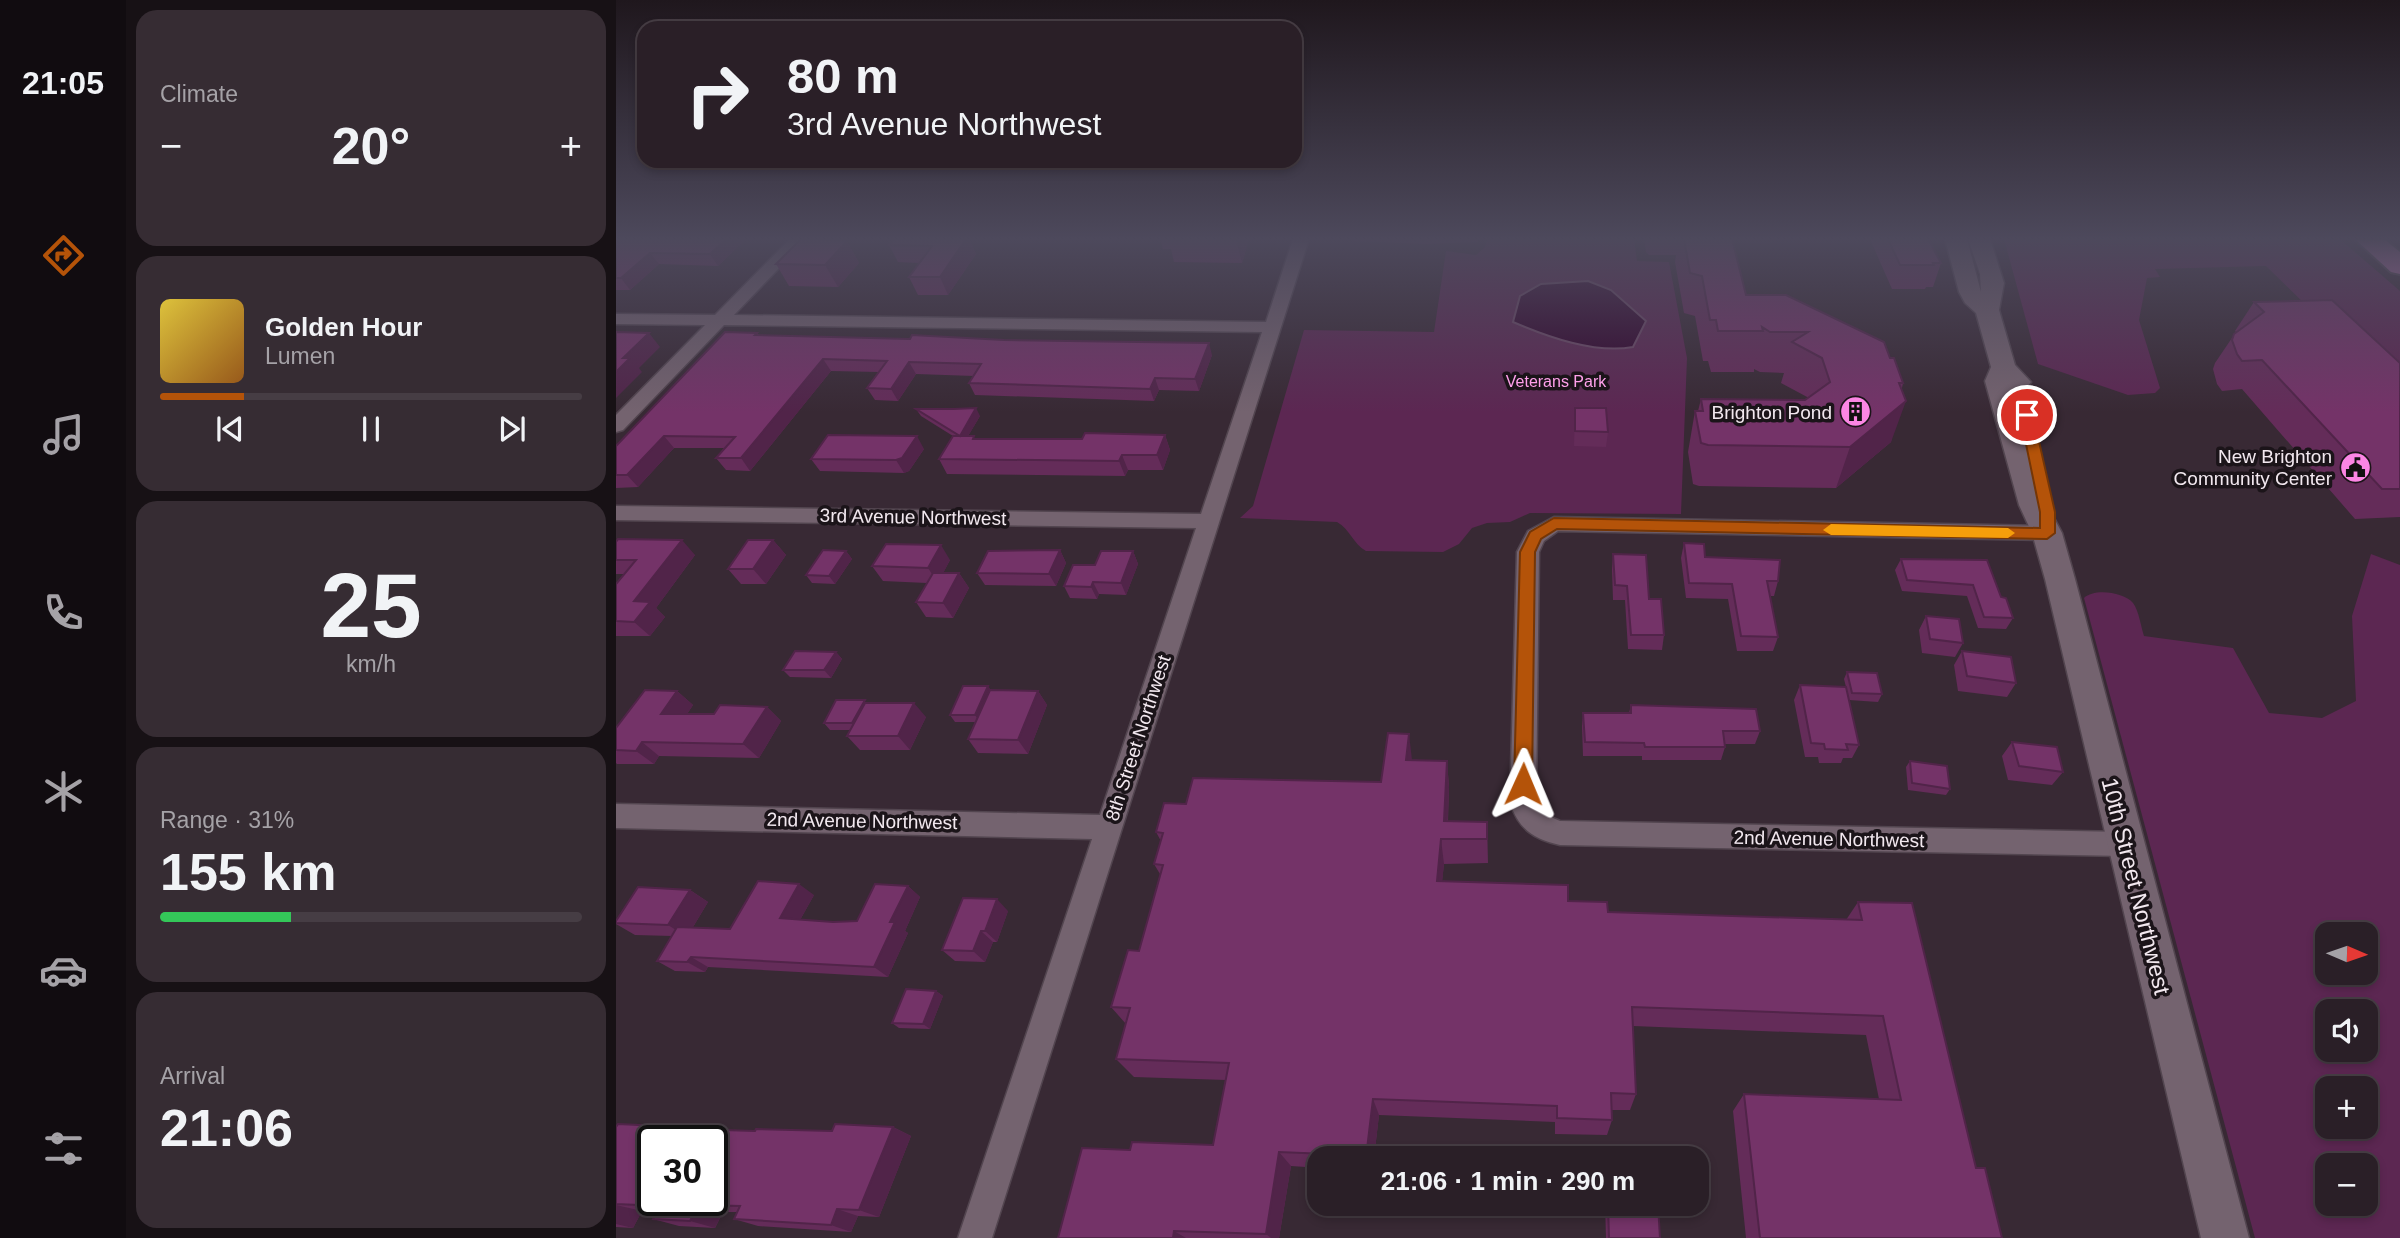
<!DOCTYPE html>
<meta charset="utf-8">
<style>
:root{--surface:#2a1f27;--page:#362c33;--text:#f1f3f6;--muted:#a5a2a7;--line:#463d44;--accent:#b45309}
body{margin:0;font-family:Helvetica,sans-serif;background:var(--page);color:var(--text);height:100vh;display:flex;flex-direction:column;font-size:26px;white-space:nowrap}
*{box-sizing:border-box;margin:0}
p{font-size:23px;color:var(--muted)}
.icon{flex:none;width:38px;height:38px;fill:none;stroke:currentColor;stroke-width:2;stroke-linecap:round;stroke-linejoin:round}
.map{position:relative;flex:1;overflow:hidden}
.details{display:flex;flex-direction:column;gap:10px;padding:10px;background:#171115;width:490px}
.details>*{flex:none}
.top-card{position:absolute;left:21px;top:21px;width:665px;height:147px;border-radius:21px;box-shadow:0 4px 10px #0003,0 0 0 2px var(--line);background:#2a1f27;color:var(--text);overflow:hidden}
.needle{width:46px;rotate:92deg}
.buttons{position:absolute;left:1699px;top:922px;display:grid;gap:14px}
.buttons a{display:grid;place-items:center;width:63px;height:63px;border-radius:14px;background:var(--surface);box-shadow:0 4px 10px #0003,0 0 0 2px var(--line);font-size:35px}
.speed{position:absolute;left:21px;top:1125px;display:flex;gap:14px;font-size:35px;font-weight:700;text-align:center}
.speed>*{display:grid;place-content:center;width:91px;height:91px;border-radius:50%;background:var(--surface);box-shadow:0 4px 10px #0003,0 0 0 2px var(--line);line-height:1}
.speed .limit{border:4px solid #111;border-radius:10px;background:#fff;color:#111}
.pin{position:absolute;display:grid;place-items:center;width:60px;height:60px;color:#fff;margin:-30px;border:4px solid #fff;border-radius:50%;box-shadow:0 2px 7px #0007}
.me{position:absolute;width:77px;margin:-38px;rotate:1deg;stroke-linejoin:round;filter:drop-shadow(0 0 5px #0008)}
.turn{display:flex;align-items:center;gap:24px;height:147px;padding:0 35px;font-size:32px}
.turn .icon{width:91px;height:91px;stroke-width:2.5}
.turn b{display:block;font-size:49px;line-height:60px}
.big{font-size:52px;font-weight:700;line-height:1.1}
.details .widget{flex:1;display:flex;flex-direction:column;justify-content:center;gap:10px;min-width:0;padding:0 24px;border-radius:21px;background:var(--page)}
.details .dial{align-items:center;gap:0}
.dial b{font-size:91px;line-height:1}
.song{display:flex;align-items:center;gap:21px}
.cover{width:84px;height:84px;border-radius:10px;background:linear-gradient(135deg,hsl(50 70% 55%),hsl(30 70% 35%))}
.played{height:7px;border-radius:4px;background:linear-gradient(90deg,var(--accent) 20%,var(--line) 20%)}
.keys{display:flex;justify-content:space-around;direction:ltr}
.heat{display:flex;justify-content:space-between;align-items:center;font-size:38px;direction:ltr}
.charge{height:10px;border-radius:5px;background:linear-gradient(90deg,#34c759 31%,var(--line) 0)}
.trip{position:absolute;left:691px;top:1146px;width:402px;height:70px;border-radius:21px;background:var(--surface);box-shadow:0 4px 10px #0003,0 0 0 2px var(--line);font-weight:700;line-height:70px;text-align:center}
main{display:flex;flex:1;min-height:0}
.dock{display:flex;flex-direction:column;width:126px;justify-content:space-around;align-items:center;background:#110c10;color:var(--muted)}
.dock .icon{width:49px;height:49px}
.dock .active{color:var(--accent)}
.dock b{font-size:32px;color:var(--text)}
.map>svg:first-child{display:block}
</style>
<main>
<nav class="dock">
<b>21:05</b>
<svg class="icon active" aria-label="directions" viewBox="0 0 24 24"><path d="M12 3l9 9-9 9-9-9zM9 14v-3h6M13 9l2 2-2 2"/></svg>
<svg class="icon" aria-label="music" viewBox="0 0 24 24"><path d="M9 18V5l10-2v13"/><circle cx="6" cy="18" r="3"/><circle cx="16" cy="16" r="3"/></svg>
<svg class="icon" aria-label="phone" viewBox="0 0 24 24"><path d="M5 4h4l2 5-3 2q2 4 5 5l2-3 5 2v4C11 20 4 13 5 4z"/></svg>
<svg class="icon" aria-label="climate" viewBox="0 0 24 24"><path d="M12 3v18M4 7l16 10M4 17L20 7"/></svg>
<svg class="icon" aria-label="car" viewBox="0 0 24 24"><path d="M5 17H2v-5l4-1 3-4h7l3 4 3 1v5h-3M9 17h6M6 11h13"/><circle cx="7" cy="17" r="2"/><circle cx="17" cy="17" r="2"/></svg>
<svg class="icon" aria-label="filters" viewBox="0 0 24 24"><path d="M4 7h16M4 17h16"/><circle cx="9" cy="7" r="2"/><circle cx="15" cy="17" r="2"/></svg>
</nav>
<section class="details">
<div class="widget"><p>Climate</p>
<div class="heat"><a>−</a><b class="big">20°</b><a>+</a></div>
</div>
<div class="widget">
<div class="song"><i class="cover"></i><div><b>Golden Hour</b><p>Lumen</p></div></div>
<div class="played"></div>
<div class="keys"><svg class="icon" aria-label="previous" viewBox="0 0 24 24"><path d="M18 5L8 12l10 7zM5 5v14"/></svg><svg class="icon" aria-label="pause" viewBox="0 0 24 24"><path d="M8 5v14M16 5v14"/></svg><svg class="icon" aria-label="next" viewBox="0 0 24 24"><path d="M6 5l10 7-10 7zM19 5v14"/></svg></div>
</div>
<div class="widget dial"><b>25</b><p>km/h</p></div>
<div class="widget"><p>Range · 31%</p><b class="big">155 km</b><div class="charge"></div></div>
<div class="widget"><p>Arrival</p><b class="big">21:06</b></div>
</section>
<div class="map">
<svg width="1784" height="1238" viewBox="0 0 1784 1238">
<rect width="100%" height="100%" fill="#382934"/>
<path fill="#5c2752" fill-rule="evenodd" d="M871 239H1018L1021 261 1053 262 1071 358 1065 514 914 513 894 522 871 523 856 528 843 544 827 552 750 551C737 544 734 529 721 522L624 518 637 506 688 330 818 332 830 251 860 255 869 247Z
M1388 239H1724L1784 291V374L1694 309 1650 266 1539 269 1544 277 1531 278 1523 320 1544 388 1539 393 1512 395 1422 364Z
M1755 554 1784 565V1238H1639L1468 598C1478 588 1508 592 1517 603 1523 611 1525 627 1528 636L1617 648 1653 713 1706 718 1740 701 1736 616ZM1750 934V973H1712V934ZM1712 1012H1750V1050H1712ZM1750 1088V1127H1712V1088ZM1712 1166H1750V1204H1712Z"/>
<path fill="#32032c" stroke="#6c4866" stroke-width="2" d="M972 281 995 290 1030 321 1017 347C979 354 932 337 897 322L904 296 925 284Z"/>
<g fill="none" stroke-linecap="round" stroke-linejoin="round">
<defs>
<path id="street" d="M174 239H191L118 315 650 322 677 239H693L376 1238H342L476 839 0 828V804L484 815 580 528 0 520V506L585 514 646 332 108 325 7 430 0 432V415L89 325 0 324V314L99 315Z
M938 517 1431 526 1438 528 1442 533 1438 538 1431 540 942 531 928 541 923 552 920 803 930 815 944 821 1509 832 1519 835 1523 844 1519 853 1509 856 944 845C917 839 903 829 894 803L901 552 912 531Z"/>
<path id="secondary" d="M1329 239H1351L1365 292 1364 274 1352 239H1374L1388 283 1383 310 1399 365 1415 382 1411 387 1397 388 1431 505 1446 533 1459 579 1633 1238H1585L1429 579 1416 533 1403 505 1369 381 1375 367 1360 313 1349 303 1343 292Z"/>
<path id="highway" d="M1739 239H1768L1784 252V274L1775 272Z"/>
</defs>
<use href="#street" stroke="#52454f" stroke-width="3"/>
<use href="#secondary" stroke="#52454f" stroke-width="3"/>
<use href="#highway" stroke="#52454f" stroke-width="4"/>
<use href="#street" fill="#74636f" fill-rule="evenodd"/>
<use href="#secondary" fill="#74636f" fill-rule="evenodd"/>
<use href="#highway" fill="#c072b0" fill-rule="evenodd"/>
</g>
<path fill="#642c59" d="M0 239H130L102 266 43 264 14 290H0Z
M278 239H353L360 254 332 295H302L293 277 303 263 282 262 273 245Z
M544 239H633L626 263 558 262 555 249H547Z
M738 239H862V242L811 244 738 241Z
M1028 239H1116L1130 295 1274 358 1287 383 1275 442 1220 488 1083 486 1077 484 1072 452 1079 411H1082L1085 399 1189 400 1193 398 1165 383 1168 373 1144 372 1138 369V372H1095L1092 361H1087L1079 316 1068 313 1059 262 1060 255H1033L1030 252Z
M1254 239H1312L1325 263 1317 287H1310L1309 289H1276Z
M231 241 243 263 222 287 173 286 160 264Z
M1638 302 1784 363V517L1739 519 1626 389 1606 391 1601 384 1597 369 1599 363 1620 332 1619 331Z
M141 333 143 335 596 355 583 391 543 390 538 401 359 395 353 383 358 376 300 374 282 401 259 400 251 388 263 372 215 371 134 471 110 470 100 458 108 448H58L22 487 0 488V446Z
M959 408 992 432 990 447 958 446Z
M300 409 364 416 352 436 360 439H466L549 435 554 450 547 470H512L509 476 331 474 323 459 337 436 305 416Z
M308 449 293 471 288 473 204 471 195 459Z
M157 540 170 555 150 584H125L112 569Z
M0 542 79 555 40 608 49 617 34 636H0V584L8 574H0Z
M1068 543 1089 557 1162 581 1158 596H1154L1162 637 1157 651H1121L1112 599 1070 598 1065 558Z
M444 550 450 563 440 586 369 585 361 573Z
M230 551 236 559 219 584 196 583 190 575Z
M517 551 522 564 510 595 483 594 481 599 454 598 448 586 479 565Z
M997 554 1033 599 1048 635 1046 650 1012 649 1009 600H997L996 569Z
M1285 559 1371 560 1385 597 1397 618 1390 629 1362 628 1351 596 1286 591 1279 570Z
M334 560 327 573H343L353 588 337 618 310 617 300 602 311 583 267 581 256 566Z
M1310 616 1347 643 1339 657 1306 653 1303 630Z
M1346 651 1400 683 1391 697 1342 691 1338 665Z
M220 652 226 659 215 678 174 677 167 670Z
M1231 672 1266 694 1262 702 1233 700 1243 745 1236 758H1227L1225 763H1203L1202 757H1189L1178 700 1184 685 1230 687 1228 679Z
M372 686 374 690 422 691 431 705 412 754 362 753 352 739 359 722H339L334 715Z
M61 691 77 705 71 714H98L151 707 165 721 143 758 43 756 38 764H1L0 763V728Z
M250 703 310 717 294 750H244L231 736 234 730H214L208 723Z
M1015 705 1144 731 1139 744H1109V747L1105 760H1026V756H967L966 726 967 713H1013Z
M1396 742 1447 772 1436 785 1392 780 1386 756Z
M796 760 831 761 833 787 832 821 871 822 872 863 828 864 826 881 952 901 992 912 1230 920 1242 902 1360 1168 1386 1238H1130L1117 1111 1128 1094 1263 1099 1250 1035 1017 1026 1020 1094 1014 1110H996V1120L991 1135 939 1134V1122L763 1115 758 1158H704V1168L675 1166 663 1238H442L514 1150 597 1145 610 1080 518 1077 500 1059 510 1024 495 1007 523 951 544 874 538 864 545 841 540 832 570 804 765 782Z
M1294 761 1334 789 1330 795 1292 790 1290 767Z
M292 886 304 897 289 931 292 933 272 977 92 967 89 972 59 971 41 961 56 936 19 935 0 924V921L74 890 92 902 77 927 114 929 198 895 184 920 217 922 241 921Z
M392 911 381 942H377L369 962 339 961 326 950Z
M320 991 327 996 314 1029 283 1028 276 1023Z
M0 1127 139 1131H216L277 1127 295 1136 263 1217 242 1216 235 1232 142 1226 118 1219 121 1212H107L99 1228 63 1226 37 1219 41 1212 26 1211 17 1228 0 1227Z
M989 1204H1042L1044 1238H990Z"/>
<path fill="#512449" d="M110 239H130L102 266 94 254Z
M350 239H353L360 254 332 295 324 277Z
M620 239H633L626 263Z
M231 241 243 263 222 287 209 265Z
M34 253 43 264 14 290 5 278Z
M33 333 44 347 23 368 26 372 0 398V372L7 358Z
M593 343 596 355 583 391 579 379Z
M207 359 215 371 134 471 125 458Z
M293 362 300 374 282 401 275 389Z
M539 378 543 390 538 401 534 389Z
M1290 401 1275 442 1220 488 1234 447Z
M360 408 364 416 348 443 344 436Z
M549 435 554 450 547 470 541 455Z
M48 436 58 448 22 487 11 475Z
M301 436 308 449 293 471 288 473 280 460Z
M506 455 512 470 509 476 503 461Z
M66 540 79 555 40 608 49 617 34 636 18 622V601Z
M157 540 170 555 150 584 137 569Z
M325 545 334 560 322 583 312 568Z
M444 550 450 563 440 586 433 574Z
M230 551 236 559 219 584 213 576Z
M517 551 522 564 510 595 505 583Z
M343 573 353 588 337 618 327 603Z
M477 582 483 594 481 599 475 587Z
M220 652 226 659 215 678 208 670Z
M372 686 377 693 364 722 359 715Z
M61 691 77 705 62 728 45 714Z
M422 691 431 705 412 754 402 740Z
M298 703 310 717 294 750 282 736Z
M151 707 165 721 143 758 127 744Z
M793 734 796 760H790Z
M26 742 43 756 38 764 20 751Z
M831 761 833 787 831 839 828 821Z
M825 839 828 864 824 904 821 881Z
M183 884 198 895 179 929 164 918Z
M292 886 304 897 289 931 292 933 272 977 258 967 274 922Z
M74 890 92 902 71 937 52 925Z
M381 899 392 911 381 942 369 931Z
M365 931 377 942 369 962 357 951Z
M75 957 92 967 89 972 71 962Z
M320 991 327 996 314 1029 307 1024Z
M757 1099 763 1115 758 1158H756L751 1149Z
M277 1127 295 1136 263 1217 243 1210Z
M712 1147 719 1158H713L711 1154Z
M663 1152 675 1166 663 1238H655L650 1234Z
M0 1205 26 1211 17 1228 0 1224Z
M82 1205 107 1212 99 1228 74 1221Z
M221 1209 242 1216 235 1232 215 1225Z
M558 1231 570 1238H557Z"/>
<path fill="#743368" stroke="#512449" stroke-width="2" fill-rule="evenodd" d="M0 239H110L94 254 34 253 5 278H0Z
M185 239H200L231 241 209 265 160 264Z
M278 239H350L324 277H293L316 246 273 245Z
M1068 239H1116L1130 295H1170L1268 342 1274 358H1278L1287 383H1283L1290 401 1234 447 1092 445 1085 443 1079 411H1087L1085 399 1189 400 1214 382 1206 358 1176 342 1192 332H1154L1146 327 1147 331H1102L1100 320H1094L1086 276 1074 273Z
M1272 239H1312L1325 263H1317L1318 265H1284Z
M1716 300 1784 363V489H1766L1646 360 1626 361 1621 354 1616 340 1618 334 1648 312 1638 302Z
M0 332 33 333 7 358H14L0 372Z
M109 332 141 333 139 335 294 339 296 335 388 340 593 343 579 379 539 378 534 389 353 383 365 364 293 362 275 389 251 388 271 361 207 359 125 458H100L119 437 48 436 11 475H0V446Z
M360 408 344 436 300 409H337Z
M959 408H990L992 432 959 431Z
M469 433 549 435 541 455H506L503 461 323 459 337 436H358L357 439H466Z
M212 435 301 436 286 458 280 460 195 459Z
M2 539 66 540 18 601 34 602 18 622 0 621V584L20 560H0V542Z
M132 540H157L137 569H112Z
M1068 543 1088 544 1089 557 1164 560 1162 581H1151L1162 637 1125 636 1116 584 1073 583Z
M270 544 325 545 312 568 256 566Z
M207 550 230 551 213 576 190 575Z
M444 550 433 574 361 573 372 551Z
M485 551H517L505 583 477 582 475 587 448 586 457 565H479Z
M997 554 1030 555 1033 599H1045L1048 635H1015L1011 586 999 585Z
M1285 559 1371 560 1385 597 1390 598 1397 618 1368 617 1357 585 1291 580Z
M317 573H343L327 603 300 602Z
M1310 616 1343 619 1347 643 1314 639Z
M179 651 220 652 208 670H167Z
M1346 651 1395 657 1400 683 1351 676Z
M1231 672 1261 673 1266 694 1236 693Z
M1184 685 1230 687 1243 745 1230 744 1232 750 1209 749 1208 744 1195 743Z
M347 686H372L359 715H334Z
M29 690 61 691 45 714H98L104 705 151 707 127 744 26 742 20 751 0 750V728Z
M374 690 422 691 402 740 352 739Z
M220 700H249L236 723H208Z
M249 703H298L282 736H231Z
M1015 705 1140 709 1144 731H1107L1109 747H1029L1028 743 969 742 967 713H1015Z
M772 733 793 734 790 760 831 761 828 821 871 822V839H825L821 881 952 885V901L991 902 992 912 1246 920 1242 902 1296 903 1360 1168H1369L1386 1238H1144L1128 1094 1285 1100 1267 1016 1016 1007 1020 1094 995 1093 996 1120 941 1118V1106L757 1099 751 1149 712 1147 711 1154 663 1152 650 1234 558 1231 557 1238H442L466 1148 514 1150 516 1142 597 1145 613 1063 500 1059 514 1008 495 1007 512 950 523 951 547 865 538 864 547 833 540 832 548 803 570 804 577 778 765 782Z
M1396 742 1441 747 1447 772 1403 766Z
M1294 761 1331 766 1334 789 1296 783Z
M142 881 183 884 164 918 217 922 241 921 259 884 292 886 274 922H279L258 967 75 957 71 962 41 961 61 927 114 929Z
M22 887 74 890 52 925 0 923V921Z
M347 898 381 899 369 931H365L357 951 326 950Z
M290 989 320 991 307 1024 276 1023Z
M2 1124 43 1126 41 1128 139 1131 140 1129 216 1131 219 1124 277 1127 243 1210 221 1209 215 1225 118 1219 124 1206 82 1205 74 1221 37 1219 44 1206 0 1204V1127ZM37 1141H96V1200H37Z
M992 1204H1042L1044 1238H993Z"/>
<linearGradient id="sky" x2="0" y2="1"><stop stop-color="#1f171d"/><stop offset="0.58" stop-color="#4d495c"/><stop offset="1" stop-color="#4d495c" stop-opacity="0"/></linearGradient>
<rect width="1784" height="412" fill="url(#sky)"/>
<path fill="#b45309" stroke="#753606" stroke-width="2" d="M1411 411 1417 415 1439 512V533L1431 539 941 529 925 539 919 552 916 784 914 789 907 792 901 789 898 784 904 552 914 532 938 518 1424 528V512L1404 415Z"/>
<path fill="#f59e0b" d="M1215 524 1392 528 1399 533 1392 538 1215 535 1207 530Z"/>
<defs>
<symbol id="building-disc" viewBox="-11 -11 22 22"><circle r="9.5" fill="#fb86e4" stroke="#1b1419"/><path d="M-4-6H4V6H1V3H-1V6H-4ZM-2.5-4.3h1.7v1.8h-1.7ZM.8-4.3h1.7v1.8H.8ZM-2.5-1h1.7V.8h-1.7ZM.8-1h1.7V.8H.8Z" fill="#111"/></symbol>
<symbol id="civic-disc" viewBox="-11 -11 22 22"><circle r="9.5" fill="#fb86e4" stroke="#1b1419"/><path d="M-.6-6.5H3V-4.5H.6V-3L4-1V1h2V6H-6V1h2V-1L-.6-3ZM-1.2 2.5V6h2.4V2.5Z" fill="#111"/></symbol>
</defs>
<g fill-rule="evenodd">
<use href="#building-disc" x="1222" y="394" width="35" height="35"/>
<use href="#civic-disc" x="1722" y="450" width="35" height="35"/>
</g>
<g text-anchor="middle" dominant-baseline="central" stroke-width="7" stroke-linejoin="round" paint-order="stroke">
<g font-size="16" fill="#ffa0eb" stroke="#1b1419">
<text x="940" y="381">Veterans Park</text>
</g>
<g font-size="19" fill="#f2e8ef" stroke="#1b1419" text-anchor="end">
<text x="1216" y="412">Brighton Pond</text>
<text x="1716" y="456">New Brighton<tspan x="1716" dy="22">Community Center</tspan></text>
</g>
<g font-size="19" fill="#f2e8ef" stroke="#1b1419">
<text transform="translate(297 517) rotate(1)">3rd Avenue Northwest</text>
<text transform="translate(522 738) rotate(-72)">8th Street Northwest</text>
<text transform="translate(246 821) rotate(1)">2nd Avenue Northwest</text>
<text transform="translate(1213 839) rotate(1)">2nd Avenue Northwest</text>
</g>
<g font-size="23" fill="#f2e8ef" stroke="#1b1419">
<text transform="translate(1520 886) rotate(76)">10th Street Northwest</text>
</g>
</g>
</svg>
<div class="buttons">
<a><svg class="needle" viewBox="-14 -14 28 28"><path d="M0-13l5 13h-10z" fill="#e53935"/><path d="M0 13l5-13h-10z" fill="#a5a2a7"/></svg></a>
<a><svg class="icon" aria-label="sound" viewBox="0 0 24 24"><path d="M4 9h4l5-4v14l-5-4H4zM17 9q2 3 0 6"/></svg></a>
<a>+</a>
<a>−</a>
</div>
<div class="speed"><div class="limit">30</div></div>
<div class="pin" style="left:1411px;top:415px;background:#d93025"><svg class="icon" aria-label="arrive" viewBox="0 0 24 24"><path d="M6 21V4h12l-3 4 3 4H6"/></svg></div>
<svg class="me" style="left:907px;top:784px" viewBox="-20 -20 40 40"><path d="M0-17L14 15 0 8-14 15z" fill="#b45309" stroke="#fff" stroke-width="4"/></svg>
<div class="trip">21:06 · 1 min · 290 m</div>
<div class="top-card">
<div class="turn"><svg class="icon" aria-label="right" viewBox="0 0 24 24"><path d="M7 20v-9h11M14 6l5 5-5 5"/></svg><div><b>80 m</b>3rd Avenue Northwest</div></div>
</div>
</div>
</main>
